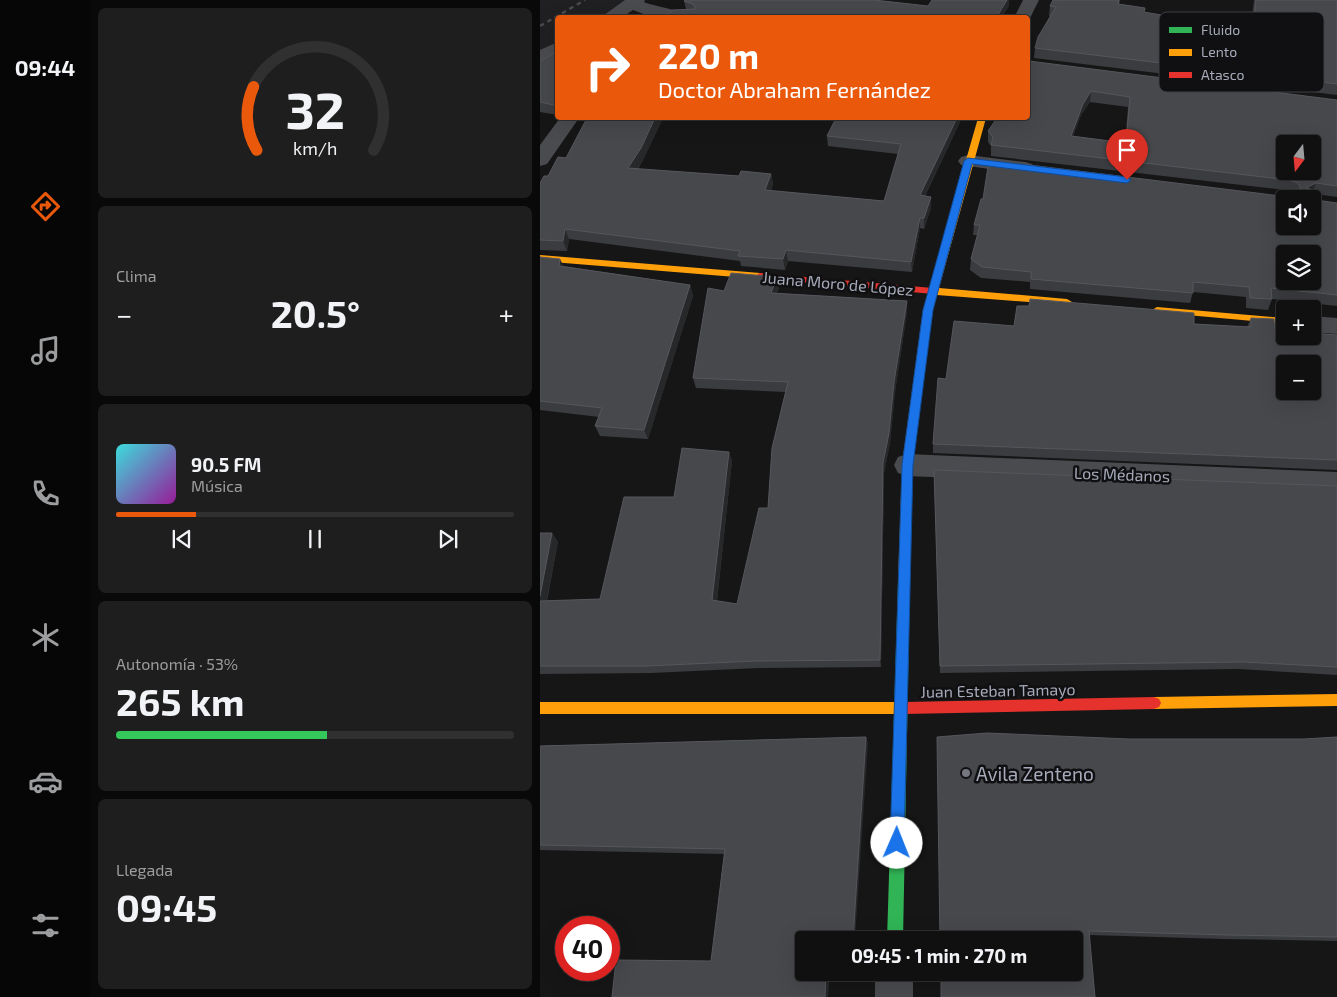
<!DOCTYPE html>
<html lang="es">
<meta charset="utf-8">
<style>
:root{--surface:#101010;--page:#1e1e1e;--text:#f1f3f6;--muted:#9c9d9f;--line:#303030;--accent:#ea580c}
body{margin:0;font-family:"Exo 2",sans-serif;background:var(--page);color:var(--text);height:100vh;display:flex;flex-direction:column;font-size:19px;white-space:nowrap}
*{box-sizing:border-box;margin:0}
p{font-size:16px;color:var(--muted)}
.icon{flex:none;width:28px;height:28px;fill:none;stroke:currentColor;stroke-width:2;stroke-linecap:round;stroke-linejoin:round}
.map{position:relative;flex:1;overflow:hidden}
.sheet{display:flex;flex-direction:column;gap:8px;padding:8px;background:#090909;width:450px}
.sheet>*{flex:none}
.top-card{position:absolute;left:15px;top:15px;width:475px;height:105px;border-radius:5px;box-shadow:0 5px 20px #0002,0 0 0 1px var(--line);background:#ea580c;color:#fff;overflow:hidden}
.needle{width:32px;rotate:196deg}
.controls{position:absolute;left:736px;top:135px;display:grid;gap:10px}
.controls a{display:grid;place-items:center;width:45px;height:45px;border-radius:5px;background:var(--surface);box-shadow:0 5px 20px #0002,0 0 0 1px var(--line);font-size:25px}
.speed{position:absolute;left:15px;top:916px;display:flex;gap:10px;font-size:25px;font-weight:700;text-align:center}
.speed>*{display:grid;place-content:center;width:65px;height:65px;border-radius:50%;background:var(--surface);box-shadow:0 5px 20px #0002,0 0 0 1px var(--line);line-height:1}
.speed .limit{border:8px solid #d22;background:#fff;color:#111}
.pin{position:absolute;display:grid;place-items:center;width:42px;height:42px;color:#fff;margin:-51px -21px;border-radius:50% 50% 50% 0;rotate:-45deg;box-shadow:0 0 5px #0007}
.pin .icon{rotate:45deg}
.me{position:absolute;width:55px;margin:-28px;rotate:1deg;stroke-linejoin:round;filter:drop-shadow(0 0 4px #0008)}
.turn{display:flex;align-items:center;gap:18px;height:105px;padding:0 20px;font-size:22px}
.turn .icon{width:65px;height:65px;stroke-width:2.5}
.turn b{display:block;font-size:35px;line-height:42px}
.big{font-size:38px;font-weight:700;line-height:1.1}
.sheet .widget{flex:1;display:flex;flex-direction:column;justify-content:center;gap:8px;min-width:0;padding:0 18px;border-radius:8px;background:var(--page)}
.sheet .dial{align-items:center;gap:0}
.dial svg{height:130px;overflow:visible;fill:none;stroke:var(--line);stroke-width:7;stroke-linecap:round;text-anchor:middle}
.dial text{fill:var(--text);stroke:none}
.song{display:flex;align-items:center;gap:15px}
.cover{width:60px;height:60px;border-radius:8px;background:linear-gradient(135deg,hsl(180 70% 55%),hsl(300 70% 35%))}
.played{height:5px;border-radius:2px;background:linear-gradient(90deg,var(--accent) 20%,var(--line) 20%)}
.keys{display:flex;justify-content:space-around;direction:ltr}
.heat{display:flex;justify-content:space-between;align-items:center;font-size:28px;direction:ltr}
.charge{height:8px;border-radius:4px;background:linear-gradient(90deg,#34c759 53%,var(--line) 0)}
.trip{position:absolute;left:255px;top:931px;width:288px;height:50px;border-radius:5px;background:var(--surface);box-shadow:0 5px 20px #0002,0 0 0 1px var(--line);font-weight:700;line-height:50px;text-align:center}
main{display:flex;flex:1;min-height:0}
.menu{display:flex;flex-direction:column;width:90px;justify-content:space-around;align-items:center;background:#060606;color:var(--muted)}
.menu .icon{width:35px;height:35px}
.menu .current{color:var(--accent)}
.menu b{font-size:22px;color:var(--text)}
.map>svg:first-child{display:block}
</style>
<main>
<nav class="menu">
<b>09:44</b>
<svg class="icon current" aria-label="directions" viewBox="0 0 24 24"><path d="M12 3l9 9-9 9-9-9zM9 14v-3h6M13 9l2 2-2 2"/></svg>
<svg class="icon" aria-label="music" viewBox="0 0 24 24"><path d="M9 18V5l10-2v13"/><circle cx="6" cy="18" r="3"/><circle cx="16" cy="16" r="3"/></svg>
<svg class="icon" aria-label="phone" viewBox="0 0 24 24"><path d="M5 4h4l2 5-3 2q2 4 5 5l2-3 5 2v4C11 20 4 13 5 4z"/></svg>
<svg class="icon" aria-label="climate" viewBox="0 0 24 24"><path d="M12 3v18M4 7l16 10M4 17L20 7"/></svg>
<svg class="icon" aria-label="car" viewBox="0 0 24 24"><path d="M5 17H2v-5l4-1 3-4h7l3 4 3 1v5h-3M9 17h6M6 11h13"/><circle cx="7" cy="17" r="2"/><circle cx="17" cy="17" r="2"/></svg>
<svg class="icon" aria-label="filters" viewBox="0 0 24 24"><path d="M4 7h16M4 17h16"/><circle cx="9" cy="7" r="2"/><circle cx="15" cy="17" r="2"/></svg>
</nav>
<section class="sheet">
<div class="widget dial"><svg viewBox="0 0 100 80">
<path d="M14 69A42 42 0 1 1 86 69"/>
<path d="M14 69A42 42 0 0 1 12 30" stroke="#ea580c"/>
<text x="50" y="56" font-size="32" font-weight="700">32</text>
<text x="50" y="72" font-size="11">km/h</text>
</svg></div>
<div class="widget"><p>Clima</p>
<div class="heat"><a>−</a><b class="big">20.5°</b><a>+</a></div>
</div>
<div class="widget">
<div class="song"><i class="cover"></i><div><b>90.5 FM</b><p>Música</p></div></div>
<div class="played"></div>
<div class="keys"><svg class="icon" aria-label="previous" viewBox="0 0 24 24"><path d="M18 5L8 12l10 7zM5 5v14"/></svg><svg class="icon" aria-label="pause" viewBox="0 0 24 24"><path d="M8 5v14M16 5v14"/></svg><svg class="icon" aria-label="next" viewBox="0 0 24 24"><path d="M6 5l10 7-10 7zM19 5v14"/></svg></div>
</div>
<div class="widget"><p>Autonomía · 53%</p><b class="big">265 km</b><div class="charge"></div></div>
<div class="widget"><p>Llegada</p><b class="big">09:45</b></div>
</section>
<div class="map">
<svg width="797" height="997" viewBox="0 0 797 997">
<rect width="100%" height="100%" fill="#161616"/>
<path fill="#202023" d="M0 0H90L62 17 18 18 17 46 0 58Z"/>
<g fill="none" stroke-linecap="round" stroke-linejoin="round">
<path fill="#4a4b4f" fill-rule="evenodd" d="M85 0H105L104 2C115 7 153 12 157 18H114L93 10 81 18H60Z
M483 0H499L488 22V18H474Z
M18 42V55L0 63V50Z
M20 118H39L7 164 0 166V145Z
M428 155 485 162 492 164 495 168 492 172 485 174 421 165 418 161 421 157Z
M772 316 797 318V334L772 332Z
M367 454 797 472V494L367 476 358 473 354 465 358 457Z
M335 972H373V997H335Z"/>
<path fill="#30b455" fill-rule="evenodd" d="M364 577 368 578 370 582 363 940H347L358 582 360 578Z"/>
<path fill="#ff9f0a" fill-rule="evenodd" d="M438 118H446L399 288 527 299 532 302 527 305 397 295 393 310 372 465 370 582 368 586 364 587 360 586 358 582 362 465 383 310Z
M0 255 220 273 225 276 220 279 0 261Z
M617 307 745 318V324L614 312 612 310Z
M797 694V706L614 709 609 707 607 703 609 699 614 697Z
M0 702H364L369 704 371 708 369 712 364 714H0Z"/>
<path fill="#e5322d" fill-rule="evenodd" d="M220 273 393 288 398 291 393 294 217 278 215 276Z
M614 697 619 699 621 703 619 707 614 709 364 714 359 712 357 708 359 704 364 702Z"/>
<path stroke="#4a4b4f" stroke-width="2.5" stroke-dasharray="4.5 4" stroke-linecap="butt" d="M0 26 45 0"/>
</g>
<path fill="#3b3c3f" fill-rule="evenodd" d="M392 0H469V6L461 18H119L146 9 144 1 388 6Z
M513 0H580L579 4 605 8 604 13 637 25 710 35 714 0H797V95L494 58 495 48 510 16H509L510 6Z
M18 51V115L0 112V61Z
M488 65 797 100V197L775 194 776 200 797 203V306L732 299 728 310 706 308V297L653 292 650 303 490 289V282L441 278 430 270 431 259 438 235H433L434 225 748 197 750 192 745 190 451 156V146L448 142V131L488 118ZM550 102 588 107 585 143 533 136 541 115Z
M47 118H123L104 158 98 169 199 176 231 174 233 184 231 191 344 201 358 154 288 146 287 136 422 118 385 196 391 208 384 229 380 228 372 272 248 261 245 270 201 266 200 261 29 239 27 251 0 250V183L26 158Z
M0 257 23 266 150 285 153 296 108 439 60 436 55 426 59 417 0 410Z
M237 277 239 288 237 293 367 301V312L355 392 350 443 344 473 341 667 219 668 111 673 0 674V533H12L18 542 7 601 60 599 134 497 189 452 192 461 177 601 197 604 228 508 246 392 156 388 153 378 184 291Z
M711 318 735 330 797 335V470L393 453V444L406 379 474 326 654 324 707 327Z
M394 470 797 486V675L698 669 400 673Z
M326 737 328 744 264 972H289L288 997H72L171 961 184 854 0 850V746Z
M797 737V941L683 939 550 935 401 997 589 739H764Z"/>
<path fill="#272829" d="M467 0H469V6L461 18H456Z
M551 91 550 102 541 115 529 146 531 136 543 104Z
M115 118H123L104 158 92 178 88 168Z
M417 118H422L380 205V195Z
M231 174 233 184 227 201 225 190Z
M776 183 772 193 766 188Z
M391 197V208L384 229V218Z
M380 218V228L372 272 371 262Z
M25 229 29 239 27 251 23 241Z
M246 250 248 261 245 270 243 259Z
M20 259 25 269 19 266Z
M237 277 239 288 233 303 231 293Z
M150 285 153 296 108 439 104 430Z
M367 301V312L355 392 350 443 344 473 341 667 340 660 343 463 354 382Z
M189 452 192 461 176 609 172 600Z
M12 533 18 542 5 609 0 602V596Z
M326 737 328 744 315 940H313Z
M286 972H289L288 997H285Z"/>
<path fill="#47484c" stroke="#56575d" fill-rule="evenodd" d="M146 0H334L388 6 392 0H467L456 18H119L121 16H125L133 10 156 9 153 4 144 1Z
M513 0H579L578 4 605 8 604 12 638 18 636 25 712 35 716 0H797V84L495 48 498 37 516 7 510 6Z
M18 51V106L0 102V61Z
M489 61 797 100V186L776 183 766 188 774 190 776 200 797 203V295L731 288 732 299 710 298 709 287 653 282V293L491 279V272L442 267 431 259 440 225H434L441 199H443L449 160 749 197 751 190 761 189 758 183 749 180 451 145 453 137 448 131 457 118H488V65ZM551 91 590 97 586 143 531 136 543 104ZM745 144H772V171H745ZM745 199H772V226H745ZM745 254H772V281H745Z
M47 118H115L101 148 88 168 199 176 201 171 231 174 225 190 344 201 361 144 287 136 296 118H417L380 195 391 197 384 218H380L371 262 246 250 243 259 198 256 200 251 25 229 23 241 0 240V183L4 176H8L18 157 26 158Z
M0 257 20 259 19 266 150 285 104 430 55 426 62 408 0 401V272H1L0 270Z
M191 273 237 277 231 293 367 301 354 382 349 433 343 463 340 660 216 661 107 666H0V601L60 599 84 497H134L142 448 189 452 172 600 197 604 219 508H228L232 448 248 382 153 378 168 288 184 291Z
M490 299 654 313V324L711 327V318L734 319 735 330H745V336H772V333L797 335V460L393 444 398 378 406 379 414 321 474 326 477 306H489ZM745 364H772V391H745Z
M394 470 797 486V667L703 662 400 666Z
M0 533H12L0 596Z
M447 733 589 739H764L797 737V937L689 935 549 931 555 997H401V972H534V940H400L397 737Z
M326 737 313 940H264V972H286L285 997H72L76 960 171 961 185 849 0 845V746Z"/>
<path fill="#1a73e8" stroke="#114b97" d="M428 158 587 177 591 180 587 183 432 164 393 310 373 465 364 843 362 848 357 851 352 848 350 843 362 465 383 310 424 161Z"/>
<circle fill="#747680" stroke="#101012" stroke-width="2" cx="426" cy="773" r="5"/>
<g text-anchor="middle" dominant-baseline="central" stroke-width="5" stroke-linejoin="round" paint-order="stroke">
<g font-size="16" fill="#a6aab9" stroke="#101012">
<text transform="translate(298 283) rotate(5)">Juana Moro de López</text>
<text transform="translate(582 474) rotate(2)">Los Médanos</text>
<text transform="translate(458 690) rotate(-1)">Juan Esteban Tamayo</text>
</g>
<g font-size="19" fill="#a6aab9" stroke="#101012" text-anchor="start">
<text x="436" y="773">Avila Zenteno</text>
</g>
</g>
<rect x="619" y="12" width="165" height="80" rx="8" fill="#101012" stroke="#3d3e44" stroke-width="1"/>
<rect x="629" y="27" width="23" height="6" fill="#30b455"/>
<rect x="629" y="49" width="23" height="7" fill="#ff9f0a"/>
<rect x="629" y="72" width="23" height="6" fill="#e5322d"/>
<g font-size="14" fill="#a6aab9">
<text x="661" y="35">Fluido</text>
<text x="661" y="57">Lento</text>
<text x="661" y="80">Atasco</text>
</g>
</svg>
<div class="controls">
<a><svg class="needle" viewBox="-14 -14 28 28"><path d="M0-13l5 13h-10z" fill="#e53935"/><path d="M0 13l5-13h-10z" fill="#9c9d9f"/></svg></a>
<a><svg class="icon" aria-label="sound" viewBox="0 0 24 24"><path d="M4 9h4l5-4v14l-5-4H4zM17 9q2 3 0 6"/></svg></a>
<a><svg class="icon" aria-label="layers" viewBox="0 0 24 24"><path d="M12 4l9 5-9 5-9-5zM3 14l9 5 9-5"/></svg></a>
<a>+</a>
<a>−</a>
</div>
<div class="speed"><div class="limit">40</div></div>
<div class="pin" style="left:587px;top:180px;background:#d93025"><svg class="icon" aria-label="arrive" viewBox="0 0 24 24"><path d="M6 21V4h12l-3 4 3 4H6"/></svg></div>
<svg class="me" style="left:357px;top:843px" viewBox="-20 -20 40 40"><circle r="19" fill="#fff"/><path d="M0-13L10 11 0 6-10 11z" fill="#1a73e8"/></svg>
<div class="trip">09:45 · 1 min · 270 m</div>
<div class="top-card">
<div class="turn"><svg class="icon" aria-label="right" viewBox="0 0 24 24"><path d="M7 20v-9h11M14 6l5 5-5 5"/></svg><div><b>220 m</b>Doctor Abraham Fernández</div></div>
</div>
</div>
</main>
